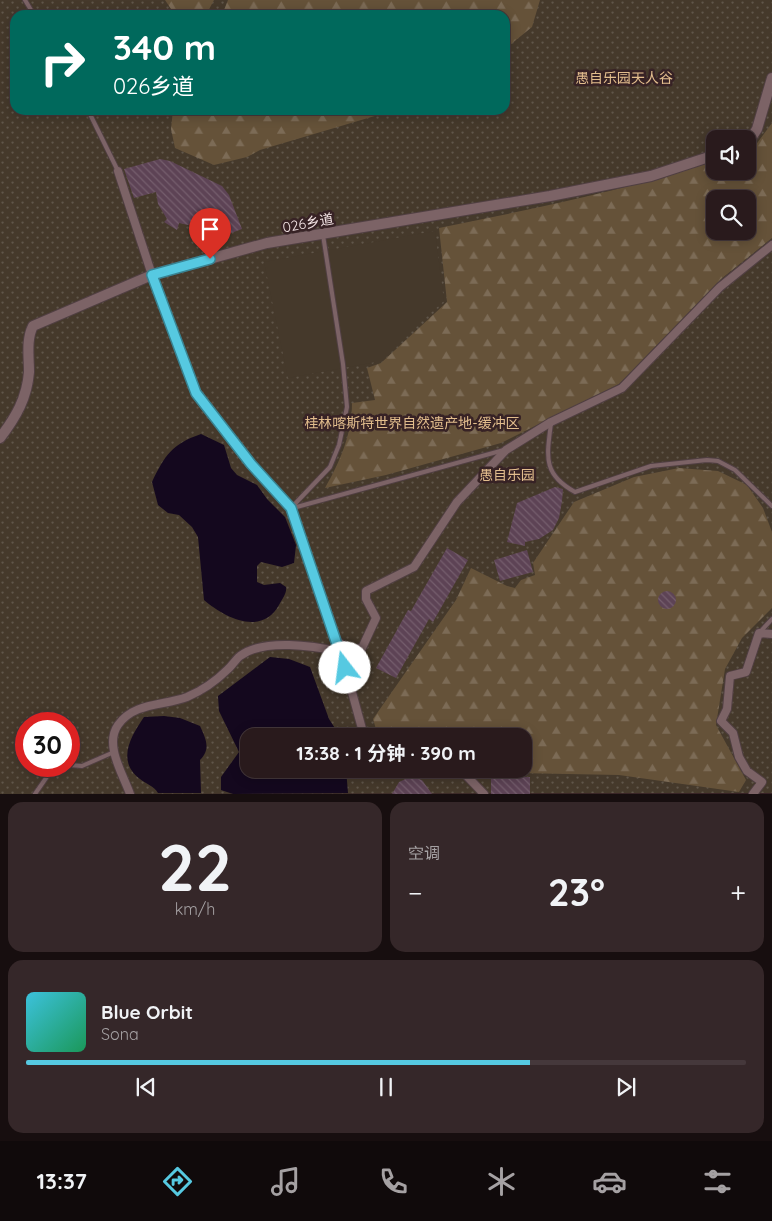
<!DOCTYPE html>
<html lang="zh">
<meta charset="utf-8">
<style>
:root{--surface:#291a1c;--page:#352729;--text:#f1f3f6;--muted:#a5a1a3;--line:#45383b;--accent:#56c9e1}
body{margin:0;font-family:Quicksand,"Noto Sans SC",sans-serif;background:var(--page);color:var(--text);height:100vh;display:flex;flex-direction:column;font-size:19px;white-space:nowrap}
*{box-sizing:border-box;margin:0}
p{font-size:16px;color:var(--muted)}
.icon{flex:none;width:28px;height:28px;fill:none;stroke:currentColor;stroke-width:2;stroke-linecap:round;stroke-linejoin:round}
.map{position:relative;height:794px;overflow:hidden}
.sheet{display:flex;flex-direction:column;gap:8px;padding:8px;background:#170e0f;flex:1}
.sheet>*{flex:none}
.banner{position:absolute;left:10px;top:10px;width:500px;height:105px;border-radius:15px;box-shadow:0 2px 12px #0003,0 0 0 1px var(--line);background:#00695c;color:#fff;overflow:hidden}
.fabs{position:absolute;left:706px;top:130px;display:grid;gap:10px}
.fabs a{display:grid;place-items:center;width:50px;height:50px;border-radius:10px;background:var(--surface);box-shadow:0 2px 12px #0003,0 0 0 1px var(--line);font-size:25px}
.speed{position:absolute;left:15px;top:712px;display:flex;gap:10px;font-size:25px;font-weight:700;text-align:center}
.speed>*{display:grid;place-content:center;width:65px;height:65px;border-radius:50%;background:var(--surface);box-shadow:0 2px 12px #0003,0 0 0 1px var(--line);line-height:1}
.speed .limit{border:8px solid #d22;background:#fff;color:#111}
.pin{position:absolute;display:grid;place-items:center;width:42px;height:42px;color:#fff;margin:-51px -21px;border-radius:50% 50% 50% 0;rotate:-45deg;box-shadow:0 0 5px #0007}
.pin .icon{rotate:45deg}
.me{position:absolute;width:55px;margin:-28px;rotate:345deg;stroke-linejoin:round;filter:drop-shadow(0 0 4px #0008)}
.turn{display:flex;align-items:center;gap:18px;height:105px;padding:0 20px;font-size:22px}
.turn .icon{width:65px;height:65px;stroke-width:2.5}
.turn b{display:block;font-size:35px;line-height:42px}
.big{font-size:38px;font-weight:700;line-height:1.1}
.sheet .widget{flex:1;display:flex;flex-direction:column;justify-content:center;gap:8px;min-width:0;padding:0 18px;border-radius:15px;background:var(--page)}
.sheet .dial{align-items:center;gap:0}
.dial b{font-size:65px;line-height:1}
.song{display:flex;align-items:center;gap:15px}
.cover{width:60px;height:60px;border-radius:8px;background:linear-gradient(135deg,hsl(190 70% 55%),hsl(150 70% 35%))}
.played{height:5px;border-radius:2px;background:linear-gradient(90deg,var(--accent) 70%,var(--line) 70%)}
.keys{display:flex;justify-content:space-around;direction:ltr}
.heat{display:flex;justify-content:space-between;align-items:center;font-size:28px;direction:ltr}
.sheet .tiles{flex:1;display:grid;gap:8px;grid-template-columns:1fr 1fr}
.widget:last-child{grid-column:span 2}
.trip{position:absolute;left:240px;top:728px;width:292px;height:50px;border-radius:15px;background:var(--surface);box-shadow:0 2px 12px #0003,0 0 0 1px var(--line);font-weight:700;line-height:50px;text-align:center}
.tabs{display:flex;height:80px;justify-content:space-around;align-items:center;background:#100a0b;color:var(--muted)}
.tabs .icon{width:35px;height:35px}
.tabs .current{color:var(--accent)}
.tabs b{font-size:22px;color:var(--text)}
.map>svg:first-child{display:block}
</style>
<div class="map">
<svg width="772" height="794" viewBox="0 0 772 794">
<defs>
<pattern id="grass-dots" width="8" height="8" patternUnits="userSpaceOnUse" patternTransform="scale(1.25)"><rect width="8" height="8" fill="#45392b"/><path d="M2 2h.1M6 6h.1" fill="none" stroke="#60564a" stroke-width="1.8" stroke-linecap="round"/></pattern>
<pattern id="forest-firs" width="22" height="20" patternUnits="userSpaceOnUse" patternTransform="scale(1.25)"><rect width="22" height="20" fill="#655239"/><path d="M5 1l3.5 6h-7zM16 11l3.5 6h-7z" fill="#7c6b56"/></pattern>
<pattern id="building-back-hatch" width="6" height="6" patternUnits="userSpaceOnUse" patternTransform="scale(1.25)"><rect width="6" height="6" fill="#5d4355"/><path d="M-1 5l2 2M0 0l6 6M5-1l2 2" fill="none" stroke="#755e6d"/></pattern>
</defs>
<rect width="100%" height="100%" fill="#372225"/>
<path fill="url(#grass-dots)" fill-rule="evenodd" d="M0 0H772V793L0 794ZM15 15H505V110H15ZM715 139H748V171H715ZM715 199H748V231H715ZM26 724H69V766H26ZM249 736H524V769H249Z"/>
<path fill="url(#forest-firs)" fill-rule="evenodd" d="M165 0H214L206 15H175Z
M228 0H540L532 27 505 49V15H222Z
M173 110H395L260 150 247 157 214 165 175 148 171 129Z
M772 123V238L721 279 619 384 501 443 386 475 325 488C340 462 352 434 352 403L375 400 367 368 381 363 447 302 439 228C532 209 625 191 715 160V171H748V149L755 146ZM715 199H748V231H715Z
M679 468 718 471 747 485 763 508 772 532V608L742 638 725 669 716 725 746 780 739 792 619 775 517 773 480 775 471 769H524V736H378L373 719 456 600 471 568 507 586 515 588 521 580 535 575 533 563 574 502 634 477Z"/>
<path fill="#45392b" d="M435 231 444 301 376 362 288 378 264 262Z"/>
<path fill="#14081e" d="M201 434 224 445 231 468 237 475 257 485 267 499 285 517 296 545 294 563 282 567 261 562 257 566V582L264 585 280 583 286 587C287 594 282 599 279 605 261 637 224 617 204 600L198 537 192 527 179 515 168 513 158 505 152 482C165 455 172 444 201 434Z
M270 657 289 659 310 667 329 719 340 736H249V769H346L348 793 233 794 221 790V777L239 752 219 711 218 696Z
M164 716 180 718 200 726C206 739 211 749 200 760L201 793H158C154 786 146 784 140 779 116 761 131 736 144 717Z"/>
<path fill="url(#building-back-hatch)" d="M160 159 170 161 222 186 229 195 242 229 212 240 204 219 188 225 179 223 177 230 164 222 167 219 158 204 156 192 134 198 124 169Z
M555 487 563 489 562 501 559 518 553 530 539 539 525 542V546L507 542 517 503Z
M447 548 468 560 433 622 429 619 396 678 376 668 408 610 411 611Z
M527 550 533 572 500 581 494 560Z
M658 600a9 9 0 1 1 18 0a9 9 0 1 1-18 0Z
M410 777 422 780 432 794H392L399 782Z
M491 777H530V794H491Z"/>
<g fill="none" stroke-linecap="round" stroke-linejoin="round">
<defs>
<path id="service" d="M25 0 34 15
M88 110 118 171
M551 423C547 456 542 474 575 492L651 466 707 460 718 461 735 470 772 506
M291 508 330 467 339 445 347 407 343 364 323 235
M293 508 504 450
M759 633 772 619
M69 765 82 766 114 752
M35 794 53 768 65 766"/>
<path id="minor" d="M118 171 152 275 196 393 251 464 291 508 341 652 364 736
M338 642 352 650 362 648 376 618 366 599V591L414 567 457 502 506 450 551 422 622 388 720 287 772 245
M460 769 484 794
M130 794C123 774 104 745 118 725 134 702 164 706 187 697 201 691 216 681 227 670 232 666 235 660 240 656 264 638 314 646 341 652
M753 794 762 782 747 771 739 757 733 733 721 721 727 709 730 676 746 672 759 633 772 634"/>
<path id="tertiary" d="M748 143 757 129 772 78
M0 438C16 417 27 398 29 372 29 358 26 339 33 326L152 275 267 243 550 196 651 176 715 155"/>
</defs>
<use href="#service" stroke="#503f42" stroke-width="6"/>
<use href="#minor" stroke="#503f42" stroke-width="10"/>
<use href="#tertiary" stroke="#503f42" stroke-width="12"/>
<use href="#service" stroke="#7c6366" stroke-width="4"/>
<use href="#minor" stroke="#7c6366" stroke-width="8"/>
<use href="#tertiary" stroke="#7c6366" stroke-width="10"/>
</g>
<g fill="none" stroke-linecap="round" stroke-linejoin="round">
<defs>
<path id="route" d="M210 259 152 275 196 393 251 464 291 508 345 668"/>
</defs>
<use href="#route" stroke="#388392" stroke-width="12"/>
<use href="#route" stroke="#56c9e1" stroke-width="9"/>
</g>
<g text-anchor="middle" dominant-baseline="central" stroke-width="5" stroke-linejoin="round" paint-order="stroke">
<g font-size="14" fill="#e2bd8d" stroke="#372225">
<text x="624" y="78">愚自乐园天人谷</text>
<text x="412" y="423">桂林喀斯特世界自然遗产地-缓冲区</text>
<text x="507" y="475">愚自乐园</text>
</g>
<g font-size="14" fill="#f3e4e5" stroke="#372225">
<text transform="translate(308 223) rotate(-10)">026乡道</text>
</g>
</g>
</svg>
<div class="fabs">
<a><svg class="icon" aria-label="sound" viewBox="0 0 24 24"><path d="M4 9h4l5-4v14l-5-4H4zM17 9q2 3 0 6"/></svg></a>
<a><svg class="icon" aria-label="search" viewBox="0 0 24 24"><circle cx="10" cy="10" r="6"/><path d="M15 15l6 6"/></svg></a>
</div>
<div class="speed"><div class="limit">30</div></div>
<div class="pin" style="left:210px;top:259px;background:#d93025"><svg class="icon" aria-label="arrive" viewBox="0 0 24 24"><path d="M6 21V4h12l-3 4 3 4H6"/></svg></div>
<svg class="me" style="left:345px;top:668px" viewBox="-20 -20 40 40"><circle r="19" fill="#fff"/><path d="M0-13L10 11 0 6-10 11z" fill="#56c9e1"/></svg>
<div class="trip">13:38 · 1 分钟 · 390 m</div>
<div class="banner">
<div class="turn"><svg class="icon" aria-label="right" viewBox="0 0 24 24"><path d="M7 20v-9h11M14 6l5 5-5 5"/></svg><div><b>340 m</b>026乡道</div></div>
</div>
</div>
<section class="sheet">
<div class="tiles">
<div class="widget dial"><b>22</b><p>km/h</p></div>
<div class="widget"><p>空调</p>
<div class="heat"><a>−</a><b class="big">23°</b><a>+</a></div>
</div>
<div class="widget">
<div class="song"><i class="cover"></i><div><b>Blue Orbit</b><p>Sona</p></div></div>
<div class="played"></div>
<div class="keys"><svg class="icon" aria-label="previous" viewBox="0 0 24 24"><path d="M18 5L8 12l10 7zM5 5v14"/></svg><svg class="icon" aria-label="pause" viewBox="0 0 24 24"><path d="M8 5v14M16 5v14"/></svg><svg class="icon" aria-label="next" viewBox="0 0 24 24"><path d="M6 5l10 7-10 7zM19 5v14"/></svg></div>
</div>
</div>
</section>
<nav class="tabs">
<b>13:37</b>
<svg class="icon current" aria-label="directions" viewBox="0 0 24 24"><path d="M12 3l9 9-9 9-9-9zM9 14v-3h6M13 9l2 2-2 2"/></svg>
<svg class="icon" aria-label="music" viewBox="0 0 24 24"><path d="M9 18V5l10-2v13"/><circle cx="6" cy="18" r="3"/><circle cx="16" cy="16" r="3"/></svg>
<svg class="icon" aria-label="phone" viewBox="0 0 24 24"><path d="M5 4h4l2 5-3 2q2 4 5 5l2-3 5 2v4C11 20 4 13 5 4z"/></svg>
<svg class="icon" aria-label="climate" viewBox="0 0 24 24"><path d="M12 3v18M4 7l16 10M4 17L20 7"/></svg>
<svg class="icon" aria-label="car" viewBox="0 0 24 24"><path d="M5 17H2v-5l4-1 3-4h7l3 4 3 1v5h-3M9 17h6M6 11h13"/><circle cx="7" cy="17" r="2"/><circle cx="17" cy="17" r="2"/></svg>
<svg class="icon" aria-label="filters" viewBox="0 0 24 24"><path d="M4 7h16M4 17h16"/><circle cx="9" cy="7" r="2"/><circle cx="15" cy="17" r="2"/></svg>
</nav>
